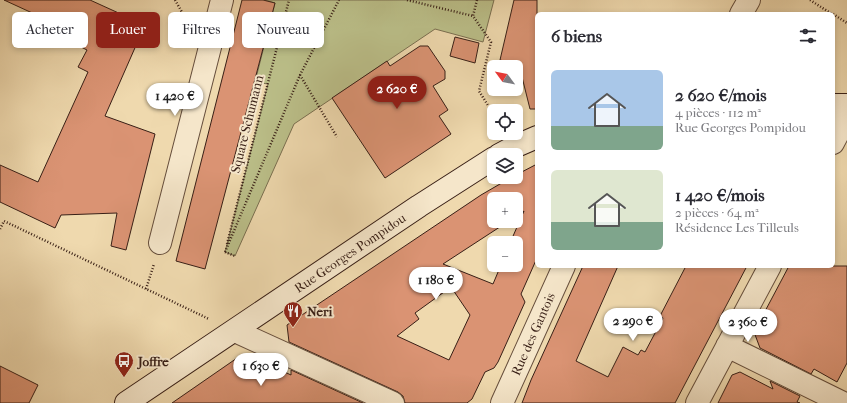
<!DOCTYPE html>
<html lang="fr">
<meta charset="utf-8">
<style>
:root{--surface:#fff;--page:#f7f7f7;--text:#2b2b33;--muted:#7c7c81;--accent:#8f2418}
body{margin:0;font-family:"IM FELL French Canon",serif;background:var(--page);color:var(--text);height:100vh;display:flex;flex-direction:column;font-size:15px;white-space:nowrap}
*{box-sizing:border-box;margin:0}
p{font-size:13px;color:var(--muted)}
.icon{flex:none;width:22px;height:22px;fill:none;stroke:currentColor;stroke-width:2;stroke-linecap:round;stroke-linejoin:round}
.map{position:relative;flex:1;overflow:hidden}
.details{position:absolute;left:535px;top:12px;width:300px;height:256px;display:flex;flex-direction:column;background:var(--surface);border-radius:6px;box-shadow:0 2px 6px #0003}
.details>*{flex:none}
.hud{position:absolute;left:12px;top:12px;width:380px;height:36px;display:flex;gap:8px}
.needle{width:26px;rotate:302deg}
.tools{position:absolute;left:487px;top:60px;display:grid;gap:8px}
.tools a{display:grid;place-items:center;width:36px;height:36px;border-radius:6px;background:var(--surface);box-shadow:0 2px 6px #0003;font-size:20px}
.price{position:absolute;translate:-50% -34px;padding:0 9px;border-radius:14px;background:#fff;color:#222;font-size:13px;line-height:26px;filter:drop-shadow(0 1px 2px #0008)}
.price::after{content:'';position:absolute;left:50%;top:24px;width:12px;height:9px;margin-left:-6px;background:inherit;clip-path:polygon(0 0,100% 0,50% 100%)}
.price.current{background:var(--accent);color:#fff}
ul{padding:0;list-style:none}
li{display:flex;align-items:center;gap:12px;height:100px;padding:0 16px}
li span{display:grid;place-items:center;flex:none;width:112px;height:80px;border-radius:6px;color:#555}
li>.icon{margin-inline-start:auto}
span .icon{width:48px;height:48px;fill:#fffc;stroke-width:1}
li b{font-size:17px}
h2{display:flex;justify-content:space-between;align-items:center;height:48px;padding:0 16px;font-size:17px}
.tag{padding:0 14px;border-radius:6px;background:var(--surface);box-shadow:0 2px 6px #0003;font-size:14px;line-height:36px}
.tag.current{background:var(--accent);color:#fff}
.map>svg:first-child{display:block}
.green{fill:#bbbf89;stroke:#7a6f50}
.building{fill:#da9373;stroke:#381f16;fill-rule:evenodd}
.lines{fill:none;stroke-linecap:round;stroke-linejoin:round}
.street-casing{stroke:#664e3c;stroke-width:24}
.secondary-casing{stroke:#381f16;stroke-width:24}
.path{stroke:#381f16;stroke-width:2.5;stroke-dasharray:1 2;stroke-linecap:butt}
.street{stroke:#f5e6ca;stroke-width:22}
.secondary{stroke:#f5e6ca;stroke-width:22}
.labels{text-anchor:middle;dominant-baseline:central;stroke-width:4;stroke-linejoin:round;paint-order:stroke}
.street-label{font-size:13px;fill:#381f16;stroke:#f5e6ca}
.poi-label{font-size:13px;font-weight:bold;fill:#381f16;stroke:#f5e6ca;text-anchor:start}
</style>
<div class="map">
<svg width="847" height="403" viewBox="0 0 847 403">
<rect width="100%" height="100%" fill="#efd9ae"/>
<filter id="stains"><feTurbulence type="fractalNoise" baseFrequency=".005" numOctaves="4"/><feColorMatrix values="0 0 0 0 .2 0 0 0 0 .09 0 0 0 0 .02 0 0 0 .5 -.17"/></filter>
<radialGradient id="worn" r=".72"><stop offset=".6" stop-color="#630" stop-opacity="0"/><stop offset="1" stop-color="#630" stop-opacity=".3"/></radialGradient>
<!-- green -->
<path class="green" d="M265,0H494L483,42L435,29L294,124L235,256L225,252L268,84L255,82L275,3Z"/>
<!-- building -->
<path class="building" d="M4,0H90L145,25L105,116L155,134L126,250L111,246L117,213L61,215L55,228L0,202V165L38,182L88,72L78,67L87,50L73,43L78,34Z
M242,0H263L275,3L205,269L176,261Z
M514,0H537V109H530L519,65L500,60Z
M455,37L479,43L475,63L450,56Z
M420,46H428L445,71V79L433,86L448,110L439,116L451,134L385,178L332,98L387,61L390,66Z
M537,164V258L521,294L525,302L498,362L494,368L485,372L472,399L467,403H405L403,396L398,392L289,342L287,325L481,195L512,177H516V175ZM494,199H516V217L524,211L510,243H516V265H501L493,284L443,264L509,221H494ZM451,287L470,315L449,360L397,336L419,319L415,313Z
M583,266H618L576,361L608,377L623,347L638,355L641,350L645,352L663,318L660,316L686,266H747L675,403H522L531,380Z
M789,266H847V363L837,382L814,369L811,374L760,348L754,332Z
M240,356H250L291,375V370L363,403H172Z
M0,366L38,385L29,403H0Z
M740,372L773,389L770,381L800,396L797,402L800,403H718L732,375Z"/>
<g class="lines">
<!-- street casing -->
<g class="street-casing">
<path id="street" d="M741,14L749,0
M833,143L847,116
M160,243L222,0
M235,331L393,403
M727,346L843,403
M502,403L564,266
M697,403L770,266"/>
</g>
<!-- secondary casing -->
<g class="secondary-casing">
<path id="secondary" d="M833,105H847
M499,155L514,147L537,137
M126,403L419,206L494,158"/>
</g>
<!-- path -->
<path class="path" d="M175,0L190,26
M407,0L473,16
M477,0L473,16L491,42L479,91L494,115
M810,0L832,14
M833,14L847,23
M300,75L337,137
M0,229L4,221L209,319
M227,244L289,0
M225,252L300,75L339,0
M225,252L235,256
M146,289L154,264"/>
<!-- street -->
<use href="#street" class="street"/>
<!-- secondary -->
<use href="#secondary" class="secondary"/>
</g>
<!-- icons -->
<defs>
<g id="restaurant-pin" transform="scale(1)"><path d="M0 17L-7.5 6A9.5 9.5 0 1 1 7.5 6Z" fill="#8f2418" stroke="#f5e6ca"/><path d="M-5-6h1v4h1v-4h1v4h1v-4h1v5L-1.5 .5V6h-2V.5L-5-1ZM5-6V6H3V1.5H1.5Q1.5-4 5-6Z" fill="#fff"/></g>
<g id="bus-pin" transform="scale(1)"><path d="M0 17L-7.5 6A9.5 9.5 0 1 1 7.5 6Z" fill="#8f2418" stroke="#f5e6ca"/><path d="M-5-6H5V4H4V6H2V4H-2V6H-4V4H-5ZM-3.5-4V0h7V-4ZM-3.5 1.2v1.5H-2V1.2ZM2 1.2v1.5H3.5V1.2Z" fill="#fff"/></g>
</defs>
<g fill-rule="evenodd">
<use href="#restaurant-pin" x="293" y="311"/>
<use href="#bus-pin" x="124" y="361"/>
</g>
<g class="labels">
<!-- street labels -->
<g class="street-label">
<text transform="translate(247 124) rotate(-76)">Square Schumann</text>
<text transform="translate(350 253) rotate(-34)">Rue Georges Pompidou</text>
<text transform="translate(533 334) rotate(-66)">Rue des Gantois</text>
</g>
<!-- poi labels -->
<g class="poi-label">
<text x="307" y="311">Neri</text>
<text x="138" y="361">Joffre</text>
</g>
</g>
<rect width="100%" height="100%" filter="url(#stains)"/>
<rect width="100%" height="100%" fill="url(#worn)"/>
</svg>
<div class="tools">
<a><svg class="needle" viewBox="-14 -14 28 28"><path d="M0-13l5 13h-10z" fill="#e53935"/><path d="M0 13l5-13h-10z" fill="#7c7c81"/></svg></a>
<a><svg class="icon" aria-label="locate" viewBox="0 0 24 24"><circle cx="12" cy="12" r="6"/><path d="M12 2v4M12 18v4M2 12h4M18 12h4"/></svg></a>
<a><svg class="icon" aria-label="layers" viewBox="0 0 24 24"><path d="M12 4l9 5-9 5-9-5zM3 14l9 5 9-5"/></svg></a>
<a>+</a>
<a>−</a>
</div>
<b class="price current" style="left:397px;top:110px">2 620 €</b>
<b class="price" style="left:175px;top:117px">1 420 €</b>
<b class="price" style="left:436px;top:301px">1 180 €</b>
<b class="price" style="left:633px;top:342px">2 290 €</b>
<b class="price" style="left:748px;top:343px">2 360 €</b>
<b class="price" style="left:261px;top:387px">1 630 €</b>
<div class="hud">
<a class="tag">Acheter</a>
<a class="tag current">Louer</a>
<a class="tag">Filtres</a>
<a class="tag">Nouveau</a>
</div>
<section class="details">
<h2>6 biens<svg class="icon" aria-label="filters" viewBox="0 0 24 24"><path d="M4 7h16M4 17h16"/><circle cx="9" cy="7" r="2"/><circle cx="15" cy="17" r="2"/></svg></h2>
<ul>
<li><span style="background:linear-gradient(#a9c7e8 70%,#7fa58c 0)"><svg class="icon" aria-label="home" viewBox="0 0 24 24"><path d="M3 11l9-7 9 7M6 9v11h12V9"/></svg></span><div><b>2 620 €/mois</b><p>4 pièces · 112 m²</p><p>Rue Georges Pompidou</p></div></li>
<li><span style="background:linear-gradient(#dfe7d0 65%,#7fa58c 0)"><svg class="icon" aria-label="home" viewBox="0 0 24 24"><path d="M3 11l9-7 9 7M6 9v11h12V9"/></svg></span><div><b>1 420 €/mois</b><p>2 pièces · 64 m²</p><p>Résidence Les Tilleuls</p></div></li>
</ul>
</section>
</div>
